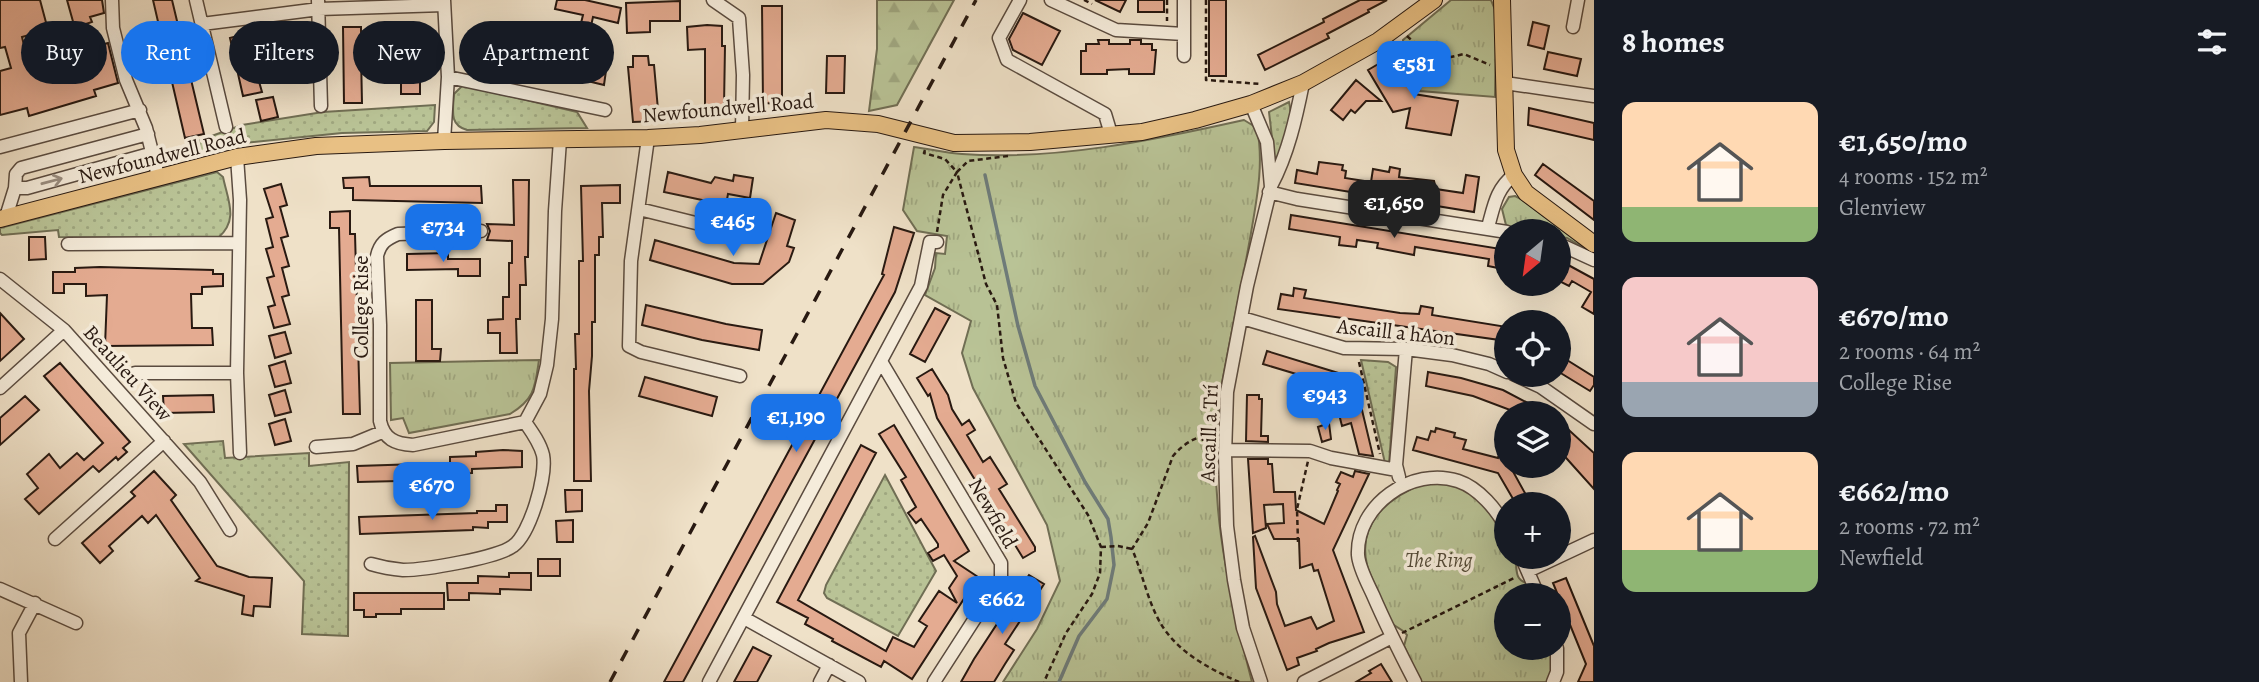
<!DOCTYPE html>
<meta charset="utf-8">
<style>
:root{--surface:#171b24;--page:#20242c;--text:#f1f3f6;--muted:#9ea1a6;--accent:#1a73e8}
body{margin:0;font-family:Alegreya,serif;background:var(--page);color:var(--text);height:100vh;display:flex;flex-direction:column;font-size:26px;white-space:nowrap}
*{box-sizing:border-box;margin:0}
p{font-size:23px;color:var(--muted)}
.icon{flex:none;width:38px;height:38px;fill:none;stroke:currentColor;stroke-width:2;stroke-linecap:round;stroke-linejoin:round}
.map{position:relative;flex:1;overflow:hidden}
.panel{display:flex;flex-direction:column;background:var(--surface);width:665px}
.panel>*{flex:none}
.hud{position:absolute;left:21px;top:21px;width:665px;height:63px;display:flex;gap:14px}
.needle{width:46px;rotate:209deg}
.tools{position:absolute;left:1494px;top:219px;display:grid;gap:14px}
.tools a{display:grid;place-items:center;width:77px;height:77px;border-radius:50%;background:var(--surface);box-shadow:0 7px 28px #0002;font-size:35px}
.price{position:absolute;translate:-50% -60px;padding:0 16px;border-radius:14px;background:var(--accent);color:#fff;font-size:23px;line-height:46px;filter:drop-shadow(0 2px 4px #0008)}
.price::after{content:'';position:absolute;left:50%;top:42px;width:21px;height:16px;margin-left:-10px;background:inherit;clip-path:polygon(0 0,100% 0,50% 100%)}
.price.active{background:#222;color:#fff}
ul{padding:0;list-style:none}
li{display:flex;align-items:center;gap:21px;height:175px;padding:0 28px}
li span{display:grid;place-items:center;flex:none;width:196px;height:140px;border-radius:14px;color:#555}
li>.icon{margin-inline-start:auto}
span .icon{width:84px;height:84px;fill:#fffc;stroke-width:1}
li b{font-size:30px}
h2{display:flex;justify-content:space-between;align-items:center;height:84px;padding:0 28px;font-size:30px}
.pill{padding:0 24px;border-radius:32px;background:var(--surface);box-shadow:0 7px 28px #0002;font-size:24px;line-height:63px}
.pill.active{background:var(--accent);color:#fff}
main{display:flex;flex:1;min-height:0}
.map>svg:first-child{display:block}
.grass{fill:url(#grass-dots);stroke:#706e54;stroke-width:2}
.forest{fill:url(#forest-firs);stroke:#706e54;stroke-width:2}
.park{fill:url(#park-tufts);stroke:#706e54;stroke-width:2}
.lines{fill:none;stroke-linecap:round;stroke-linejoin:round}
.stream{stroke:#6e7b79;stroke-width:3.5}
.building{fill:#e4ab91;stroke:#281911;stroke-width:2}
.minor-casing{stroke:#5a4b3f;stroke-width:15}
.major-casing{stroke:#281911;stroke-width:18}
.path{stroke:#281911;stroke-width:2.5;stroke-dasharray:5 3.5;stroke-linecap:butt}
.minor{stroke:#f5ecdb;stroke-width:12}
.major{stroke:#e8c084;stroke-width:16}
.rail{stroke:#281911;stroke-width:3.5;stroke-dasharray:12 12;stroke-linecap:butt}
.oneway{stroke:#998d80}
.labels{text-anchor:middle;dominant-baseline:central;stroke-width:7;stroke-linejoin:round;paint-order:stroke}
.street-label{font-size:21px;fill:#281911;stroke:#f5ecdb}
.park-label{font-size:21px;font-style:italic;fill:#544c39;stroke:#f5ecdb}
</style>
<main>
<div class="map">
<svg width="1594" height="682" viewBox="0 0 1594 682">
<defs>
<pattern id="grass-dots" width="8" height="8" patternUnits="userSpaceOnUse" patternTransform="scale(1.75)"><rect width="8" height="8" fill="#b9c396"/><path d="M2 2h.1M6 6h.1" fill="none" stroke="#9fa780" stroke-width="1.8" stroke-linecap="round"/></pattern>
<pattern id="forest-firs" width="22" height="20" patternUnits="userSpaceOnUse" patternTransform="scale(1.75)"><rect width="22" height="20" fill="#b9c396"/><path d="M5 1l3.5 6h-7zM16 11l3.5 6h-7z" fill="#9fa780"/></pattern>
<pattern id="park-tufts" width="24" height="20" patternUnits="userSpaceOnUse" patternTransform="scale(1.75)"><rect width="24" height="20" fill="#b9c396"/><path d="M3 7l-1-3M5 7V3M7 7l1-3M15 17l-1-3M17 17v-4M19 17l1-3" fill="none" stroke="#9fa780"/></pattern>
</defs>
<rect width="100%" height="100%" fill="#efe1c8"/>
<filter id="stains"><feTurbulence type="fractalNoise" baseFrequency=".00286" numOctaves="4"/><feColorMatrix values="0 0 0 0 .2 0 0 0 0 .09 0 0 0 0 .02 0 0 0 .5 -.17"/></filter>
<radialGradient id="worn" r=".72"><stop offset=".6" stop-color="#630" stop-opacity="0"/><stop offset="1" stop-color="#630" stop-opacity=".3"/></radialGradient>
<!-- grass -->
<path class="grass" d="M463,85L577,112L587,128L467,130C449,125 453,111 454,94Z
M1289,102C1295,123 1280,154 1273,175V146L1269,112Z
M435,105L434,122L427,131L342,133L244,143L181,158L167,152L242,125L323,112Z
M217,172L223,177C228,201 239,220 218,238L59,237L58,230L2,235L0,233V228Z
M1361,360L1388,362L1396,367L1389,464L1385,463Z
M223,441L225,458L309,453V466L349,462L348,636L302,634L304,581L184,444Z
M885,475L936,571L898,636L827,598L824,593L826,585Z"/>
<!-- forest -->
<path class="forest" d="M877,0H954L897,105L869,111L877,49Z"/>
<!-- park -->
<path class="park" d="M1451,0H1491L1496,12L1495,97L1420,91L1422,77L1403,48V40Z
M1244,120L1257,128C1264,163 1257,198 1251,233C1242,285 1230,337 1221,389C1205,488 1227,586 1252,682H1003L1037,629L1060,581L1047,525L973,388L962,353L971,321L925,295L935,268L936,253L945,254L947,236L917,231L903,210L914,147C930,149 946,153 962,154C1054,161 1154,140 1244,120Z
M1515,196L1521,199L1594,254L1567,238L1559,237V231C1542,231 1521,234 1506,225L1502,209L1509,197Z
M539,360C535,387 535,399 510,414L409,433L403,418L391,420L390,363Z
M1425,483C1433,484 1444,483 1453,485C1482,494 1507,526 1507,556L1514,557C1519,566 1512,579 1527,583L1532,595H1507V648H1552L1554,663L1547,682H1421L1404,646L1407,635C1403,629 1399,629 1394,625C1387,619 1381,600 1377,590C1374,582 1369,573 1367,565C1357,522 1389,497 1425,483Z"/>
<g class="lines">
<!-- stream -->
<path class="stream" d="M985,175L1018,326L1035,386L1085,482L1108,519L1111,537L1114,565L1107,599L1079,636L1059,682"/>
</g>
<!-- building -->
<path class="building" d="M0,0H40L48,30L22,37L27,58L79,43L67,0H102L104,13L90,17L92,22L86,24L93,47L108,43L118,83L94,90L96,96L29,116L27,108L0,115V71L11,68L5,47L0,48Z
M153,0H172L204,134L185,138Z
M557,0H585L621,8L618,23L593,17L591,26L581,23L583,15L555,9Z
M1095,0H1126L1120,12Z
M1138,0H1164V12H1138Z
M1209,0H1226V76H1209Z
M1360,0H1387L1368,10L1369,12L1327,34L1329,38L1265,70L1258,55L1324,22L1323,19Z
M680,1V21H650V32L627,33L626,3Z
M762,6H782V104L763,103Z
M1023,13L1060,31L1042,65L1013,50L1009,39Z
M1533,22L1549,26L1544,49L1528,45Z
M707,25L722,26V46H725L724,106L705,107V49L688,50L687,27Z
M343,27H361V33L368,39V55H361L362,103H344Z
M420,27V94H401V28Z
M295,31L297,49L288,50L293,75L283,77L282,72L258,78L262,92L243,96L230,38L249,33L256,64L279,59L276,34Z
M471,34L594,62L598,39L610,42L604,85L467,52Z
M1098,40H1109V44H1130V40H1141V44H1152V50H1156L1154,74H1129V69L1107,70V74H1081V51H1086V44H1099Z
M1548,52L1581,59L1577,76L1544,69Z
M633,56H648L649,65H654L659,121L633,122L628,67H633Z
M827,56H845L844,93H826Z
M1392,56L1414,94L1458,101L1451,135L1406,128L1410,108L1393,112L1368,70Z
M1356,80L1381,101H1366L1355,113L1351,110L1343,120L1331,110Z
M273,97L278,117L261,121L256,100Z
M1529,108L1594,123V140L1528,125Z
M1319,162L1343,165L1342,170L1346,171L1345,178L1371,182L1373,169L1389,172L1390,167L1400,169L1399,177L1434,181L1436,189L1463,193L1466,175L1479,177L1474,212L1295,183L1297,170L1317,174Z
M1543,164L1594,201V220L1535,175Z
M668,172L711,183L715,177L733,181L734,175L753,178L750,198L728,194L726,205L664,192Z
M369,177L370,186H481L482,203L353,200V188H344L343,178Z
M513,180H529L528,257H525L526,285H520V319H516L517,353H500V333H488V320L503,319V297H509V263H512V241L487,240L490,231L487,224L514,225Z
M281,184L287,205L280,207L288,236L281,238L289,266L282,268L289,295L282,297L290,324L274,328L268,307L275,305L267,278L274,276L266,249L273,247L266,219L273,217L264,189Z
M620,185V203H602L603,237H599V255H595V322H592V356L589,391L591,481H574V369H576L575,334H579V261H583L581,186Z
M350,211V234H355L360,414H343L339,228H330V212Z
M776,213L795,220L787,246L794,248L789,262L763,284H732L650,260L655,240L734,263L759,264Z
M1291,215L1507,250V262L1499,260L1498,268L1488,266L1489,259L1415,247L1414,255L1377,248L1378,243L1357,240L1356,247L1339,245L1340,237L1289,229Z
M894,227L914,233L895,292L683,682H664L884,275L882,274Z
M29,237H45L46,259L29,260Z
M448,253V259H480V276H458V269L407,270V254Z
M1559,260L1594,279V314L1582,307L1591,292L1572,281L1569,286L1559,281Z
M100,267L213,270V274H223V286L202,287V294H191L192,328H212L213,345L105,346L107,295L86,296V284H64V293H53V272H75V268Z
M1294,288L1306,290L1304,298L1400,313L1419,314L1421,306L1433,308L1432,315L1507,327V341L1278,309L1281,294L1293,296Z
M416,300H432V349H441L440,361H416Z
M646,305L726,324L762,330L759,350L702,340L642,325Z
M935,308L950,316L925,362L910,354Z
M0,313L24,339L0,361Z
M285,332L291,353L275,358L269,336Z
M1267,351L1348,376L1344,387L1356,385L1373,456L1359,454L1351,423L1342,426L1339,414L1348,411L1343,388L1263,364Z
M1559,355L1594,377V385L1590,391L1559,372Z
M285,361L291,383L275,387L269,366Z
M60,363L130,442L123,448L127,452L118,460L116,457L99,472L93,466L39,514L25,499L38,488L27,474L49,454L60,468L77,453L84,460L103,443L44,376Z
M932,369L948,395L952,409L962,425L969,420L975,430L967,435L983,462L990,457L1007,484L999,489L1035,547V551L1023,558L937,418L930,394L928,396L917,378Z
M1428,372L1461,378L1503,390L1547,413H1518L1473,396L1426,386Z
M645,377L717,397L712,416L639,396Z
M285,390L291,412L275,416L269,395Z
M213,395L214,412L164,413L163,396Z
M1247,395H1259V399H1262L1261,436H1268V442L1246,441Z
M25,396L39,410L0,445V418Z
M285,419L291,441L275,445L269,424Z
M1559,421L1594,453V489L1559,450Z
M1329,423L1331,439L1322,442L1318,427Z
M894,425L969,551L954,561L978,577L912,679L884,661L881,667L832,641L833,639L805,624L808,618L777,602L861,445L876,453L798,600L886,651L893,637L914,647L927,626L919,621L939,591L957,603L949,588L957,576L944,555L933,561L928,553L938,547V544L921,519L916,523L908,513L916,507L901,480L906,477L879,434Z
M1436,428L1455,433L1454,437L1466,440L1463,449L1498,458L1504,437H1507V466H1510L1531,504H1516L1498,473L1413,450L1417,437L1428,440L1431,431L1435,432Z
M503,450L522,451V467L472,469V473L442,474V480L358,482L357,466L450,463V457L476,456V452Z
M1248,459H1268V464H1272L1274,492H1295L1296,510L1324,524L1338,491L1337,490L1340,484L1336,482L1341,472L1353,477L1355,471L1369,474L1333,550L1364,632L1329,643L1316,649L1317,651L1297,658L1299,665L1287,670L1256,588L1253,537L1255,536L1276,592L1277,604L1285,626L1311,617L1317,629L1334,621L1318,570L1314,571L1312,564L1300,568L1299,539H1274L1267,524L1284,523L1283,504L1264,505L1266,528L1253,533Z
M154,471L176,495L171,500L217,566L249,577L272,578L270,607L254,606L253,616L242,614L244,596L196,581L200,578L156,515L148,523L142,516L109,546L113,551L100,563L82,543L135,496L131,492Z
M565,490H582V511L566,512Z
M496,505H507V522H488V528L473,527V530L360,534L359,517L477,513V511H496Z
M573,520V542H557L556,521Z
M538,559H560V576H538Z
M509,573H531V590L500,589V594L469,593V600H448L447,583H478V576L509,577Z
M1029,575L1044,584L1005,644L1014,650L1005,664L994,682H961L974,659Z
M1566,578L1594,646V682H1578L1586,664L1553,583Z
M354,593H444V609H401V614H376V617H364V610H354Z
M753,647L771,656L757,682H734Z
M1381,664L1392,682H1356L1371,673L1369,671Z"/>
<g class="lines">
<!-- minor casing -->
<g class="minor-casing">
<path id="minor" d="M112,0L113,28L126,80L146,128L158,176
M196,0L226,127
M318,0L321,106
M713,0L739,18L743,75L742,130
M1020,0L999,38L1007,60L1105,114L1111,134
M1051,0L1116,30L1184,34
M1184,0V56
M202,24L319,9L444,5
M1573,27L1578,0
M448,77L605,110
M1505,83L1594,96
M1251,104L1267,142L1271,187L1247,286L1227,392L1225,455L1227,526L1234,580L1243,628L1261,682
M648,138L631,261L629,346L641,352L740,376
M444,141L448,77L444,0
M0,147L140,110
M237,157L240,200L237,373L240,453
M1271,186C1288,154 1296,118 1303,83
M15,188L16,174L21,168L148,134
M1269,192L1297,199L1507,232
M639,209L740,234L747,218
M6,217L15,188H27L153,153
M1488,227C1494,206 1496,189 1514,175
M481,231L398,234C386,239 380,243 377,256L380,325V421C384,439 395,444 413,445L525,422
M68,244L238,243
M1559,244L1594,260
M0,279L64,330L200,482L230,530
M1242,318L1344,348L1406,349L1452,355L1489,364L1507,372
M882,363L1001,563V578L934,682
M135,373H237
M1513,374L1541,387L1594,424
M0,388L64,330
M525,422L540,394L547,365L552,319L555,211L560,140
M316,447L353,444L382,432
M1225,450L1310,451L1331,458L1397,470
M1399,477L1396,465L1406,349
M55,539L164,441
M1521,556L1538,595
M371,564C381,567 391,569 403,570C424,570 497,558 513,546C530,534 547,476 543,455C540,443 532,432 525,422
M1528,571L1594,540
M0,589L76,623
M744,618L859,682
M21,682L19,633L35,603
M709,682L921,286L930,242H937
M820,682L829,665
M1304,682L1392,637
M1415,682C1400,653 1386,625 1373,595C1368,584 1359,568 1358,555C1356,505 1412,466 1458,481C1479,488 1497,510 1507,529
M1553,682L1557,672V648"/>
</g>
<!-- major casing -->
<g class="major-casing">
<path id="major" d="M1502,0L1506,150L1514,175L1526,193L1594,244
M0,219L237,157L316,146L444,141L648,138L700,135L826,120L878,124L954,143L1030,142L1142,132L1195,120L1251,104L1303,83L1378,41L1434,0"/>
</g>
<!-- path -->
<path class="path" d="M1084,0L1092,4
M1167,0V21
M1206,0V80L1261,84
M1407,36L1430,57L1442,59L1464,54L1490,65
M925,150L924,153L945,159L957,172L943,195L937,232
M1008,156L968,161L957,172L986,284L997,305L1003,358L1016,403L1088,515L1101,547L1100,573L1092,594L1066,633L1044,682
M1359,362L1380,454
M1213,435C1196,436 1184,443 1173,456L1148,523L1132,549C1144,576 1149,611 1168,634C1185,656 1214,671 1239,682
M1298,542L1297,509L1308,461
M1101,547L1118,546L1132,549
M1402,633L1516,577"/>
<!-- minor -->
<use href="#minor" class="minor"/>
<!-- major -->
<use href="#major" class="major"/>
<!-- rail -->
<path class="rail" d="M610,682L976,0"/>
</g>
<!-- one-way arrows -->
<defs><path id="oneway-shaft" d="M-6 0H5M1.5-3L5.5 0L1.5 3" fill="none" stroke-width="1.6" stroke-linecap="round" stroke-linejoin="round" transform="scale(1.75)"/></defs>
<use class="oneway" href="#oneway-shaft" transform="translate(52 181) rotate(-15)"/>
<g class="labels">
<!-- street labels -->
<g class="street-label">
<text transform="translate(728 108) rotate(-5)">Newfoundwell Road</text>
<text transform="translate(162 156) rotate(-14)">Newfoundwell Road</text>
<text transform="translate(361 307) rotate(-90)">College Rise</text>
<text transform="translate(1396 332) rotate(6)">Ascaill a hAon</text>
<text transform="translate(128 373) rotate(48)">Beaulieu View</text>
<text transform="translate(1209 433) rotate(-88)">Ascaill a Trí</text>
<text transform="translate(993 513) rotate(60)">Newfield</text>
</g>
<!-- park labels -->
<g class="park-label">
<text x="1439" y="560">The Ring</text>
</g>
</g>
<rect width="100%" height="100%" filter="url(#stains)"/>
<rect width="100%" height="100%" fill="url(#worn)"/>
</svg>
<div class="tools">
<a><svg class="needle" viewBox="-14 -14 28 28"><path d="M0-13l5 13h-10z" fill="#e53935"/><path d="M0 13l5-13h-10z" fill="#9ea1a6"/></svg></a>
<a><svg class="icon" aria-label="locate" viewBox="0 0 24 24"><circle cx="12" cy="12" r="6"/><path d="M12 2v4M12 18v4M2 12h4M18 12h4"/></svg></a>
<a><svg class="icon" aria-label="layers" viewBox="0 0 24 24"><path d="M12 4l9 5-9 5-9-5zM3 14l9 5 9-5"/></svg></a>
<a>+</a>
<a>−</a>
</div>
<b class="price" style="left:1414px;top:101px">€581</b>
<b class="price active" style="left:1394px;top:240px">€1,650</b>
<b class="price" style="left:733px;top:258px">€465</b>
<b class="price" style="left:443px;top:264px">€734</b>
<b class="price" style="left:1325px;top:432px">€943</b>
<b class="price" style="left:796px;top:454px">€1,190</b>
<b class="price" style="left:432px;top:522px">€670</b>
<b class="price" style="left:1002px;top:636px">€662</b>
<div class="hud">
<a class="pill">Buy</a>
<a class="pill active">Rent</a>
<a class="pill">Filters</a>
<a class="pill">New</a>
<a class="pill">Apartment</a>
</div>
</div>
<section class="panel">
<h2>8 homes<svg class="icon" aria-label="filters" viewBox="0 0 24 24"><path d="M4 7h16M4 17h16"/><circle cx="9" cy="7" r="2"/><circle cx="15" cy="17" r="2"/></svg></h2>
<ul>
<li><span style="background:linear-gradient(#ffd9b3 75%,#8fb573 0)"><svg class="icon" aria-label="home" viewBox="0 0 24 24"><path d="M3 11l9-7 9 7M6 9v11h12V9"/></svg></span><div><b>€1,650/mo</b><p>4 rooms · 152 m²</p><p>Glenview</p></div></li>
<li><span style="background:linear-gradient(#f6c9c9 75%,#9aa5b1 0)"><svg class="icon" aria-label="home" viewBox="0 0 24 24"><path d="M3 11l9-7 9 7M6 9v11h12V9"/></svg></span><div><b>€670/mo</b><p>2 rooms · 64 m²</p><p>College Rise</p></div></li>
<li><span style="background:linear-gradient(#ffd9b3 70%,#8fb573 0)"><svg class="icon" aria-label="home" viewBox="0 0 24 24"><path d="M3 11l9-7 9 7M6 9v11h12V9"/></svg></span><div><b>€662/mo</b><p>2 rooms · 72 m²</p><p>Newfield</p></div></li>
</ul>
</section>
</main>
